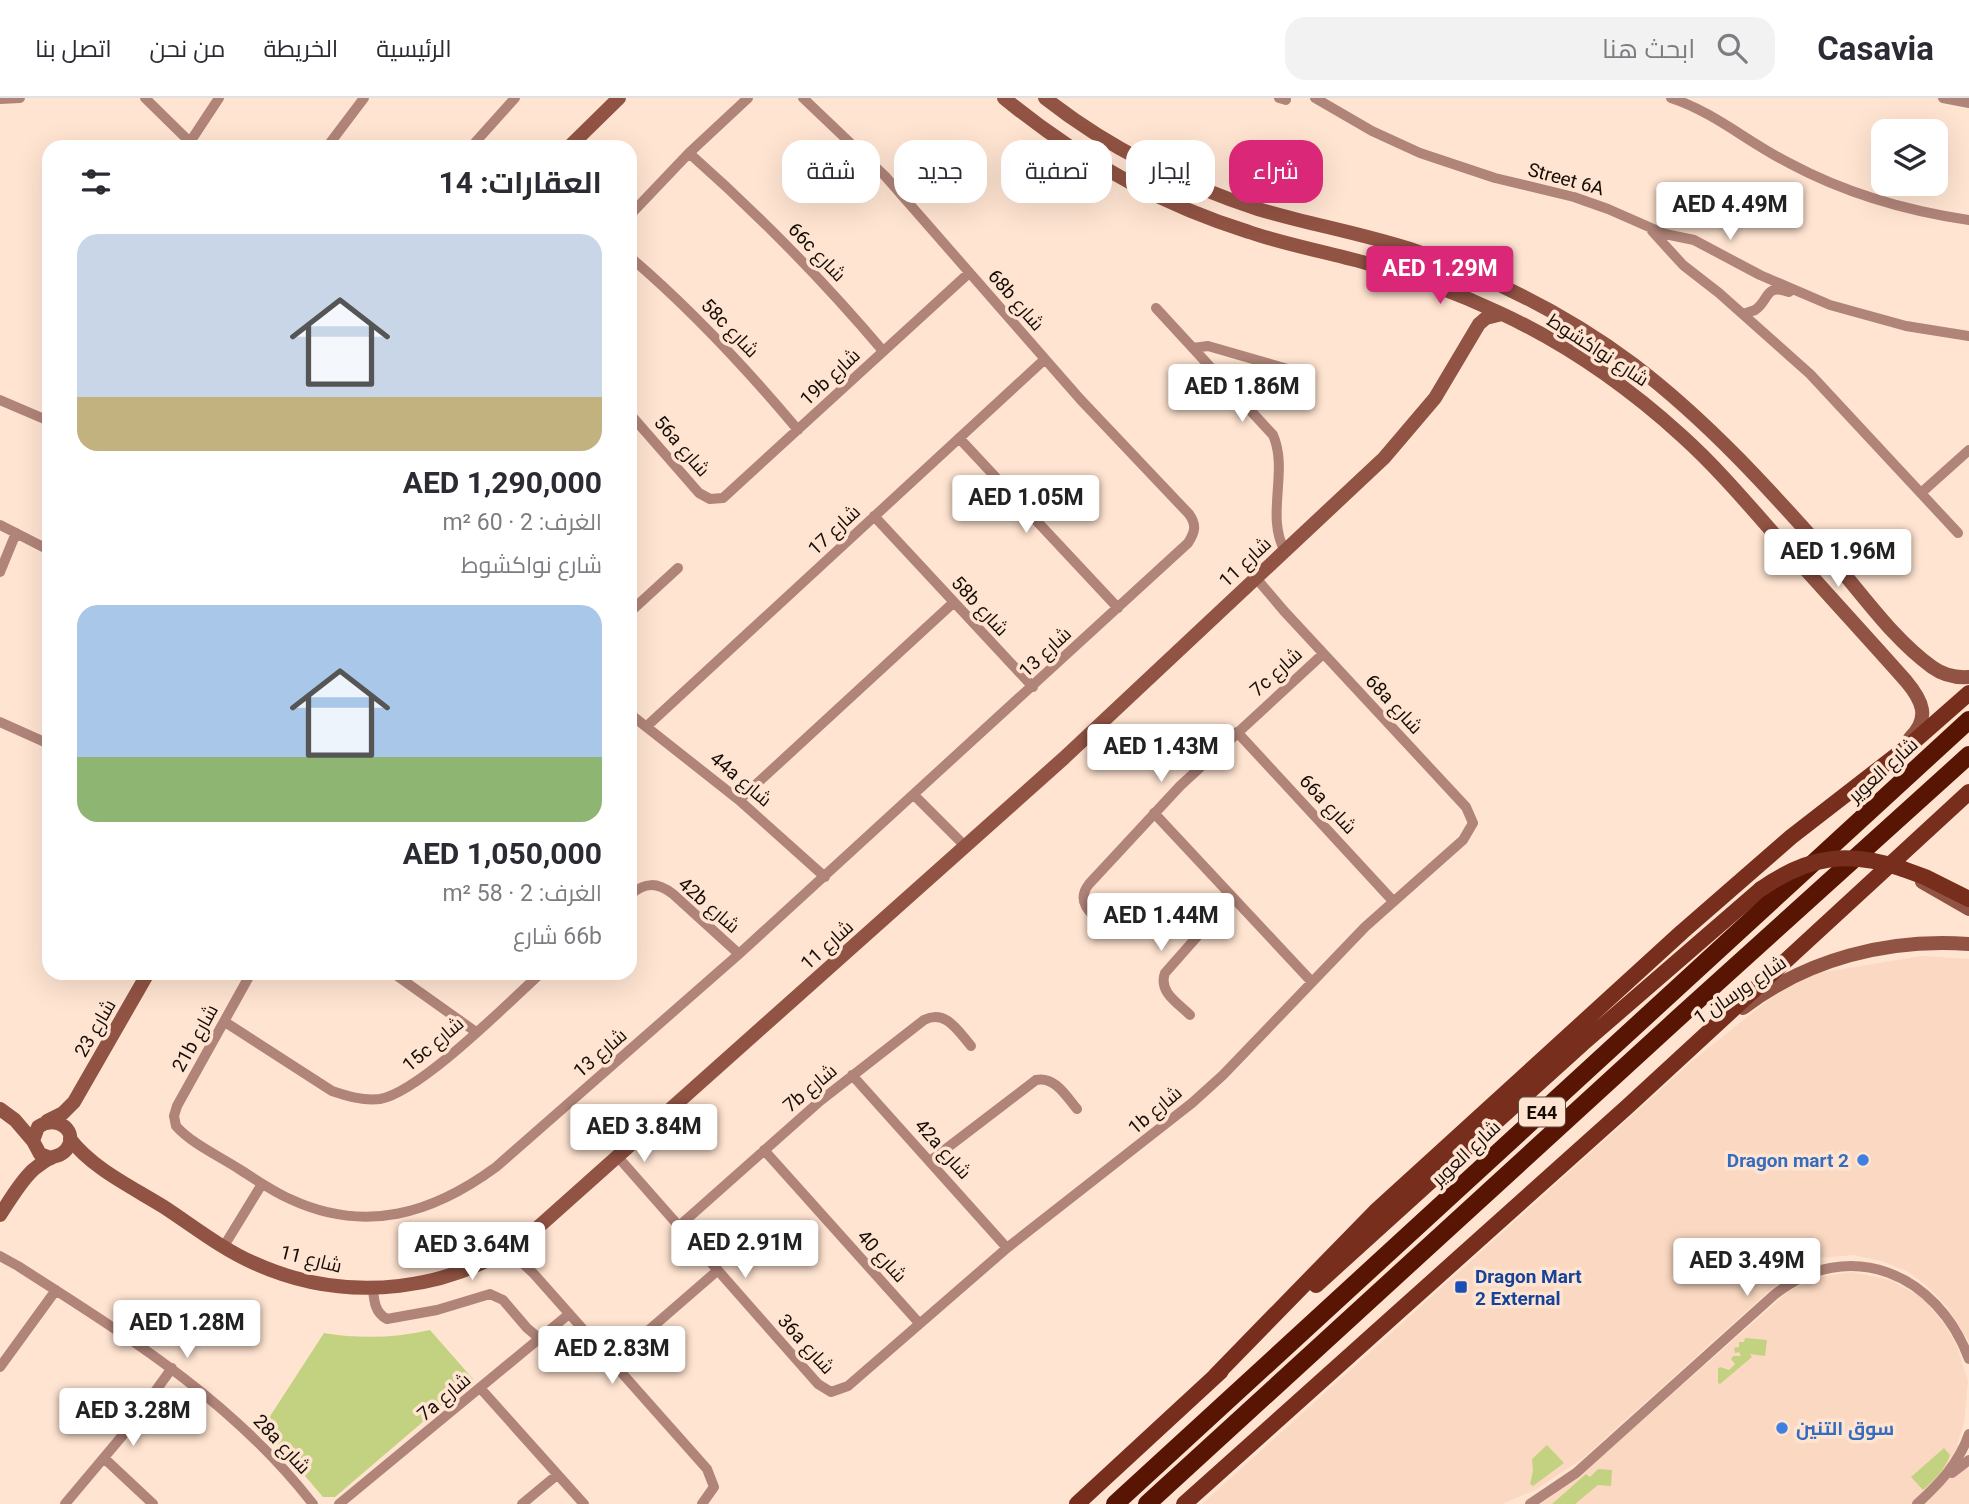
<!DOCTYPE html>
<html lang="ar">
<meta charset="utf-8">
<style>
:root{--surface:#fff;--page:#f2f2f3;--text:#2b2b33;--muted:#7c7c81;--line:#e1e1e2;--accent:#db2777}
body{margin:0;font-family:Roboto,Cairo,sans-serif;background:var(--page);color:var(--text);direction:rtl;height:100vh;display:flex;flex-direction:column;font-size:26px;white-space:nowrap}
*{box-sizing:border-box;margin:0}
p{font-size:23px;color:var(--muted)}
.icon{flex:none;width:38px;height:38px;fill:none;stroke:currentColor;stroke-width:2;stroke-linecap:round;stroke-linejoin:round}
.map{position:relative;flex:1;overflow:hidden;direction:ltr}
.side{position:absolute;left:42px;top:42px;width:595px;height:840px;display:flex;flex-direction:column;background:var(--surface);border-radius:21px;box-shadow:0 7px 28px #0002;direction:rtl}
.side>*{flex:none}
.top-card{position:absolute;left:658px;top:42px;width:665px;height:63px;direction:rtl;display:flex;gap:14px}
.fabs{position:absolute;left:1871px;top:21px;display:grid;gap:14px}
.fabs a{display:grid;place-items:center;width:77px;height:77px;border-radius:14px;background:var(--surface);box-shadow:0 7px 28px #0002;font-size:35px}
.price{position:absolute;translate:-50% -60px;padding:0 16px;border-radius:7px;background:#fff;color:#222;font-size:23px;line-height:46px;filter:drop-shadow(0 2px 4px #0008)}
.price::after{content:'';position:absolute;left:50%;top:42px;width:21px;height:16px;margin-left:-10px;background:inherit;clip-path:polygon(0 0,100% 0,50% 100%)}
.price.active{background:var(--accent);color:#fff}
ul{padding:0;list-style:none}
li{display:grid;align-content:center;gap:14px;height:371px;padding:0 35px}
li span{display:grid;place-items:center;height:217px;border-radius:21px;color:#555}
li>.icon{margin-inline-start:auto}
span .icon{width:126px;height:126px;fill:#fffc;stroke-width:1}
li b{font-size:30px}
h2{display:flex;justify-content:space-between;align-items:center;height:84px;padding:0 35px;font-size:30px}
.chip{padding:0 24px;border-radius:21px;background:var(--surface);box-shadow:0 7px 28px #0002;font-size:24px;line-height:63px}
.chip.active{background:var(--accent);color:#fff}
header{display:flex;align-items:center;gap:42px;box-sizing:border-box;height:98px;padding:0 35px;background:var(--surface);border-bottom:2px solid var(--line)}
header strong{font-size:33px}
nav{display:flex;gap:38px;margin-inline-start:auto;font-size:24px}
.search{width:490px;height:63px;background:var(--page);display:flex;align-items:center;gap:18px;box-sizing:border-box;padding:0 24px;border-radius:21px;color:var(--muted);font-size:26px}
.map>svg:first-child{display:block}
.built{fill:#fad8c1}
.green{fill:#c3d280}
.lines{fill:none;stroke-linecap:round;stroke-linejoin:round}
.street{stroke:#b08479;stroke-width:10}
.secondary{stroke:#915343;stroke-width:14}
.primary{stroke:#782e1c;stroke-width:16}
.highway{stroke:#591504;stroke-width:18}
.primary-bridge{stroke:#782e1c;stroke-width:16}
.shop-dot{fill:#3f7fe0;stroke:#ffe4d1;stroke-width:2.5}
.transit-dot{fill:#1a4fb4;stroke:#ffe4d1;stroke-width:2.5}
.labels{text-anchor:middle;dominant-baseline:central;stroke-width:7;stroke-linejoin:round;paint-order:stroke}
.shield{fill:#ffe4d1;stroke:#5c4e44;stroke-width:2}
.shield-label{font-size:18px;font-weight:bold;fill:#160d07}
.street-label{font-size:19px;fill:#160d07;stroke:#ffe4d1}
.shop-label{font-size:19px;font-weight:bold;fill:#366cbe;stroke:#ffe4d1;text-anchor:end}
.transit-label{font-size:19px;font-weight:bold;fill:#164399;stroke:#ffe4d1;text-anchor:start}
</style>
<header>
<strong>Casavia</strong>
<div class="search"><svg class="icon" aria-label="search" viewBox="0 0 24 24"><circle cx="10" cy="10" r="6"/><path d="M15 15l6 6"/></svg>ابحث هنا</div>
<nav><a>الرئيسية</a><a>الخريطة</a><a>من نحن</a><a>اتصل بنا</a></nav>
</header>
<div class="map">
<svg width="1969" height="1406" viewBox="0 0 1969 1406">
<rect width="100%" height="100%" fill="#ffe4d1"/>
<!-- built -->
<path class="built" d="M1922,858L1969,861V1244L1947,1209L1928,1189L1907,1173L1881,1163L1854,1157L1815,1160L1790,1174L1582,1361L1535,1392L1502,1406H1202L1690,965L1777,895L1818,875Z
M1852,1174L1890,1182L1921,1199L1943,1224L1957,1248L1968,1283L1964,1325L1957,1347L1962,1349L1958,1359L1969,1372V1406H1540L1575,1382L1789,1193L1819,1179Z"/>
<!-- green -->
<path class="green" d="M430,1232L473,1281L335,1399H323L263,1329L324,1235C360,1241 394,1240 430,1232Z
M1745,1240L1767,1242L1765,1258L1750,1256L1752,1259L1720,1286L1718,1285V1271L1720,1269L1729,1272L1735,1266L1731,1261L1733,1258H1741L1739,1254L1735,1255L1734,1250L1739,1249V1244H1744Z
M1547,1347L1564,1365L1533,1388L1530,1386L1533,1373L1532,1361Z
M1944,1350L1950,1357C1945,1372 1934,1382 1923,1392L1911,1379Z
M1598,1371L1612,1372L1611,1388L1598,1387L1575,1406H1552L1586,1376L1590,1379Z"/>
<g class="lines">
<!-- street -->
<path class="street" d="M145,0L195,49
M1279,0L1286,2
M1315,0L1372,33L1420,55L1495,80L1574,99L1608,111L1665,136L1694,142L1760,177L1830,207L1906,228L1969,238
M1671,0C1714,14 1749,45 1789,65C1845,95 1907,113 1969,122
M1943,0L1969,5
M0,1L20,0
M190,44L219,0
M327,49L364,0
M471,49L515,0
M689,55C759,117 823,182 883,253
M630,117L689,55L748,0
M1652,133L1683,167L1719,195L1810,276L1958,435
M630,159C692,212 746,270 798,332
M1156,210L1273,337C1289,373 1265,418 1285,453
M1743,216C1745,215 1753,213 1755,212C1770,202 1764,185 1789,194
M1193,250L1208,248L1298,274
M0,302L49,323
M630,316L699,395L710,401L723,400L969,175
M959,340L1118,510
M1921,395L1969,352
M874,418L1033,589
M0,427L49,452
M0,474L16,435
M630,514L678,470
M630,616L739,702L825,779
M0,624L49,646
M647,628L1045,261
M1237,634L1393,803
M914,697L966,749
M739,702L953,505
M1154,715L1311,883
M630,797C645,784 657,784 673,796L739,856
M1110,833C1096,820 1073,806 1089,786L1180,688L1323,556
M251,875L177,1008L174,1018L176,1028C192,1046 219,1058 239,1071C255,1081 272,1093 290,1101C365,1136 432,1116 496,1069L739,856L1188,445C1195,434 1197,427 1189,416L1080,301L885,78L803,0
M393,875L476,934
M1190,917C1178,905 1158,894 1165,875L1232,799
M225,924L332,993C347,998 363,1003 380,1001C420,994 508,905 541,875
M852,977L1007,1150
M764,1052L919,1225
M618,1059L818,1286L831,1294L848,1288L1007,1150L1192,1005L1223,977L1365,829L1463,742L1473,725L1466,709L1284,513L1256,480
M930,1063L1036,982C1055,978 1066,998 1077,1011
M678,1129L820,1003L924,922C946,911 958,933 971,948
M224,1148L262,1086
M508,1151L534,1176L707,1371L714,1389L702,1406
M0,1158L18,1168C127,1238 232,1302 313,1406
M373,1191C374,1203 375,1215 387,1221L437,1212L490,1196L503,1202L527,1230L540,1241
M612,1264L717,1173
M0,1269L56,1192
M481,1291L584,1406
M105,1361L153,1406
M1952,1375L1969,1362
M65,1406L128,1331L172,1270
M339,1406L569,1216
M522,1406L557,1377
M1530,1406L1576,1375L1774,1197C1849,1137 1938,1176 1969,1261
M1917,1406C1940,1385 1959,1365 1969,1336"/>
<!-- secondary -->
<path class="secondary" d="M1004,0C1077,60 1159,106 1249,134C1287,147 1327,154 1366,165C1412,178 1457,195 1500,215C1567,246 1628,289 1682,338C1722,374 1756,416 1791,455C1829,498 1868,540 1906,583C1922,602 1931,620 1910,640
M1045,0C1107,49 1183,87 1258,111C1308,126 1360,135 1410,151C1489,178 1566,216 1633,266C1708,323 1771,393 1833,463C1864,498 1893,541 1932,569C1943,577 1955,580 1969,579
M569,49L619,0
M1922,784L1969,811
M1743,910C1807,861 1888,840 1969,846
M0,1011L15,1022L33,1043
M47,1023L63,1015L74,1004L148,875
M70,1041C93,1071 132,1089 164,1109C193,1128 222,1151 254,1165C346,1207 456,1195 535,1132L1064,660L1384,360L1435,300L1479,226L1486,220L1502,216
M0,1117C10,1102 20,1084 33,1072C38,1068 45,1062 51,1060C57,1057 61,1058 66,1052C80,1034 57,1015 38,1029L33,1043L40,1056L51,1060"/>
<!-- primary -->
<path class="primary" d="M1903,771L1925,779L1969,801
M1316,1187L1582,946L1761,791
M1215,1278L1375,1114L1682,834L1791,739L1911,646L1969,595
M1077,1406L1221,1273
M1184,1406L1627,1009L1969,694"/>
<!-- highway -->
<path class="highway" d="M1115,1406L1969,622
M1147,1406L1677,921L1969,657"/>
<!-- primary-bridge -->
<path class="primary-bridge" d="M1761,791C1808,758 1848,752 1903,771"/>
</g>
<!-- markers -->
<g class="shop-dot">
<circle cx="1863" cy="1062" r="7"/>
<circle cx="1782" cy="1330" r="7"/>
</g>
<rect class="transit-dot" x="1454" y="1182" width="14" height="14" rx="3.5"/>
<g class="labels">
<!-- shield labels -->
<rect class="shield" x="1519" y="999.5" width="46" height="29" rx="5"/>
<g class="shield-label">
<text x="1542" y="1014">E44</text>
</g>
<!-- street labels -->
<g class="street-label">
<text transform="translate(1566 81) rotate(15)">Street 6A</text>
<text transform="translate(817 154) rotate(46)">66c شارع</text>
<text transform="translate(1016 202) rotate(49)">68b شارع</text>
<text transform="translate(730 230) rotate(46)">58c شارع</text>
<text transform="translate(1598 252) rotate(33)">شارع نواكشوط</text>
<text transform="translate(830 279) rotate(-43)">19b شارع</text>
<text transform="translate(682 348) rotate(49)">56a شارع</text>
<text transform="translate(834 432) rotate(-43)">شارع 17</text>
<text transform="translate(1245 464) rotate(-43)">شارع 11</text>
<text transform="translate(980 508) rotate(47)">58b شارع</text>
<text transform="translate(1045 554) rotate(-43)">شارع 13</text>
<text transform="translate(1276 574) rotate(-42)">7c شارع</text>
<text transform="translate(1394 606) rotate(47)">68a شارع</text>
<text transform="translate(1883 672) rotate(-42)">شارع العوير</text>
<text transform="translate(741 681) rotate(40)">44a شارع</text>
<text transform="translate(1328 706) rotate(47)">66a شارع</text>
<text transform="translate(709 807) rotate(41)">42b شارع</text>
<text transform="translate(827 847) rotate(-42)">شارع 11</text>
<text transform="translate(1740 892) rotate(-34)">شارع ورسان 1</text>
<text transform="translate(95 930) rotate(-60)">شارع 23</text>
<text transform="translate(195 940) rotate(-61)">21b شارع</text>
<text transform="translate(433 946) rotate(-40)">15c شارع</text>
<text transform="translate(600 955) rotate(-41)">شارع 13</text>
<text transform="translate(810 990) rotate(-40)">7b شارع</text>
<text transform="translate(1155 1012) rotate(-40)">1b شارع</text>
<text transform="translate(943 1051) rotate(48)">42a شارع</text>
<text transform="translate(1466 1055) rotate(-43)">شارع العوير</text>
<text transform="translate(882 1158) rotate(48)">شارع 40</text>
<text transform="translate(311 1161) rotate(14)">شارع 11</text>
<text transform="translate(806 1246) rotate(48)">36a شارع</text>
<text transform="translate(444 1299) rotate(-40)">7a شارع</text>
<text transform="translate(282 1346) rotate(47)">28a شارع</text>
</g>
<!-- shop labels -->
<g class="shop-label">
<text x="1849" y="1062">Dragon mart 2</text>
<text x="1796" y="1330" text-anchor="start">سوق التنين</text>
</g>
<!-- transit labels -->
<g class="transit-label">
<text x="1475" y="1178">Dragon Mart<tspan x="1475" dy="22">2 External</tspan></text>
</g>
</g>
</svg>
<div class="fabs">
<a><svg class="icon" aria-label="layers" viewBox="0 0 24 24"><path d="M12 4l9 5-9 5-9-5zM3 14l9 5 9-5"/></svg></a>
</div>
<b class="price" style="left:1730px;top:144px">AED 4.49M</b>
<b class="price active" style="left:1440px;top:208px">AED 1.29M</b>
<b class="price" style="left:1242px;top:326px">AED 1.86M</b>
<b class="price" style="left:1026px;top:437px">AED 1.05M</b>
<b class="price" style="left:1838px;top:491px">AED 1.96M</b>
<b class="price" style="left:1161px;top:686px">AED 1.43M</b>
<b class="price" style="left:1161px;top:855px">AED 1.44M</b>
<b class="price" style="left:644px;top:1066px">AED 3.84M</b>
<b class="price" style="left:745px;top:1182px">AED 2.91M</b>
<b class="price" style="left:472px;top:1184px">AED 3.64M</b>
<b class="price" style="left:1747px;top:1200px">AED 3.49M</b>
<b class="price" style="left:187px;top:1262px">AED 1.28M</b>
<b class="price" style="left:612px;top:1288px">AED 2.83M</b>
<b class="price" style="left:133px;top:1350px">AED 3.28M</b>
<div class="top-card">
<a class="chip active">شراء</a>
<a class="chip">إيجار</a>
<a class="chip">تصفية</a>
<a class="chip">جديد</a>
<a class="chip">شقة</a>
</div>
<section class="side">
<h2>العقارات: 14<svg class="icon" aria-label="filters" viewBox="0 0 24 24"><path d="M4 7h16M4 17h16"/><circle cx="9" cy="7" r="2"/><circle cx="15" cy="17" r="2"/></svg></h2>
<ul>
<li><span style="background:linear-gradient(#c9d6e8 75%,#c2b280 0)"><svg class="icon" aria-label="home" viewBox="0 0 24 24"><path d="M3 11l9-7 9 7M6 9v11h12V9"/></svg></span><div><b>AED 1,290,000</b><p>الغرف: 2 · 60 m²</p><p>شارع نواكشوط</p></div></li>
<li><span style="background:linear-gradient(#a9c7e8 70%,#8fb573 0)"><svg class="icon" aria-label="home" viewBox="0 0 24 24"><path d="M3 11l9-7 9 7M6 9v11h12V9"/></svg></span><div><b>AED 1,050,000</b><p>الغرف: 2 · 58 m²</p><p>66b شارع</p></div></li>
</ul>
</section>
</div>
